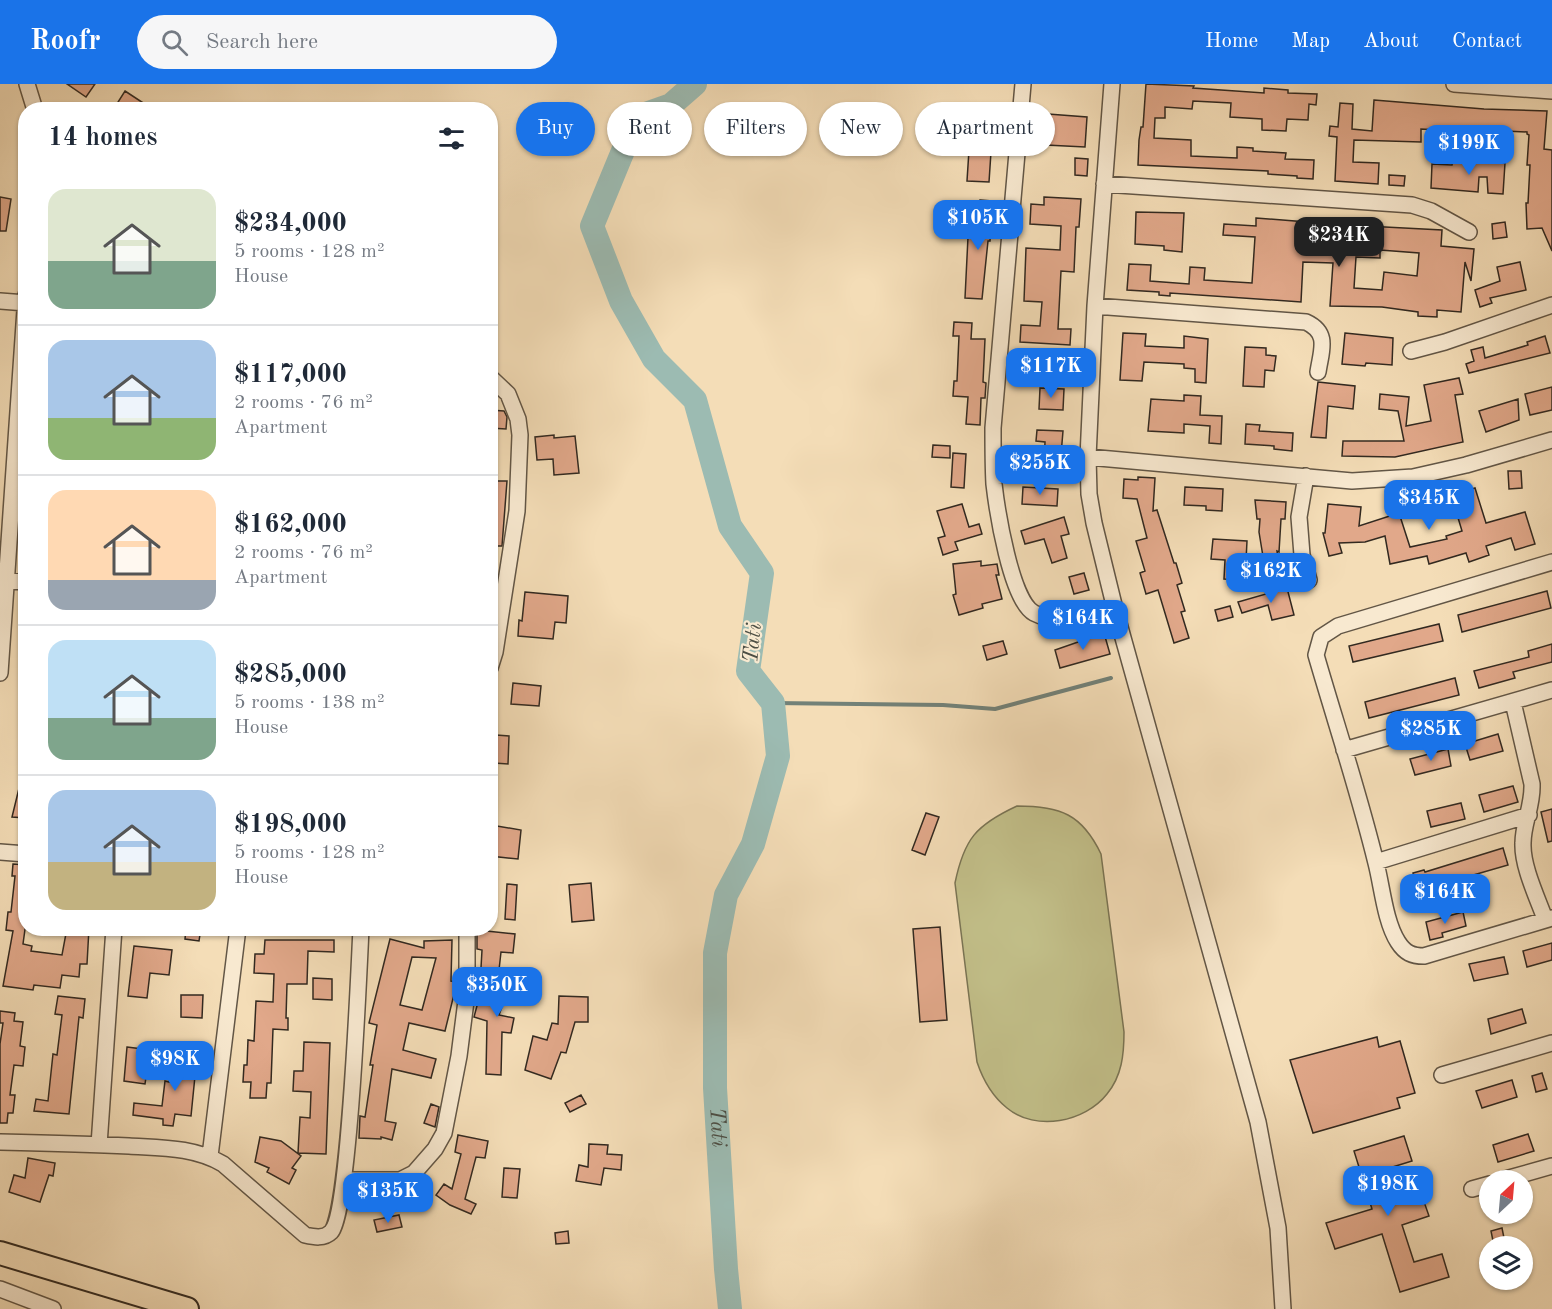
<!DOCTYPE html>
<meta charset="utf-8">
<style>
:root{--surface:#fff;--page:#f6f6f7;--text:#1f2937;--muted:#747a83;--line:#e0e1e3;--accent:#1a73e8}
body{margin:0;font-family:"Old Standard TT",serif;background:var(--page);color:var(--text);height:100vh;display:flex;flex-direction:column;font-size:22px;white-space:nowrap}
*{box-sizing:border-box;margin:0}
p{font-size:20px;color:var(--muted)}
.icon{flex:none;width:33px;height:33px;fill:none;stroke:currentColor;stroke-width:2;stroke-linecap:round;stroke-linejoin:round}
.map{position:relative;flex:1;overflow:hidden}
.drawer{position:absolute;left:18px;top:18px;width:480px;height:834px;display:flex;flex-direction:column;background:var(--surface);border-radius:24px;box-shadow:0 2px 4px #0004}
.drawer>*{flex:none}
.banner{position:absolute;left:516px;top:18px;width:570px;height:54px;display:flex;gap:12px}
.needle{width:39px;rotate:26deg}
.tools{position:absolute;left:1479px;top:1086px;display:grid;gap:12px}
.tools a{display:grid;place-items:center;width:54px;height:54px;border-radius:50%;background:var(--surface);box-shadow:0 2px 4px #0004;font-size:30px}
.price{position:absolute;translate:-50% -51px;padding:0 14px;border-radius:12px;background:var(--accent);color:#fff;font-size:20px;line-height:39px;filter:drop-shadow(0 2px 3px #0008)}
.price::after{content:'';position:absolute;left:50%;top:36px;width:18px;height:14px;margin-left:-9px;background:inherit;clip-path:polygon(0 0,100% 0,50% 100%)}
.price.current{background:#222;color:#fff}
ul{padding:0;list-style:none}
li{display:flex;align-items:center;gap:18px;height:150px;padding:0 30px}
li+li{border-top:2px solid var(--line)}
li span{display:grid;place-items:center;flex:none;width:168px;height:120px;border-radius:18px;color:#555}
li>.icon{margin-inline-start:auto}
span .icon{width:72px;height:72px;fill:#fffc;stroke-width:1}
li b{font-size:26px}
h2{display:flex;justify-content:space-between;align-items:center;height:72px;padding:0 30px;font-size:26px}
.pill{padding:0 21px;border-radius:27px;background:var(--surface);box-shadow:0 2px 4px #0004;font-size:21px;line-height:54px}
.pill.current{background:var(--accent);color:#fff}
header{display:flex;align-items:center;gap:36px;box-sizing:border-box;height:84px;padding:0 30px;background:var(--accent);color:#fff}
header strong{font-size:28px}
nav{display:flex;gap:33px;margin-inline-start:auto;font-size:21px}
.search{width:420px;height:54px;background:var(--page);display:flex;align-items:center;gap:15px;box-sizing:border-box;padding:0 21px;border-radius:33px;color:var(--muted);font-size:22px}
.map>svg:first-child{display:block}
.green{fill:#c2bf89;stroke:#7a7454;stroke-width:1.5}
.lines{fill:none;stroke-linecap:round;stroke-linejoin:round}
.stream{stroke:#728178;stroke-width:4}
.river{stroke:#9cbbb2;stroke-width:24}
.building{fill:#e1a88a;stroke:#322920;stroke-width:1.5;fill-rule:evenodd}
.minor-casing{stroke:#625646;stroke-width:18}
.primary-casing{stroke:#322920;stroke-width:26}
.minor{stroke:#f8e9d0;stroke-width:15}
.primary{stroke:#f4ddb7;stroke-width:22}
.labels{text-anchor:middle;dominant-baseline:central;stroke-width:4.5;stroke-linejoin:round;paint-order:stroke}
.water-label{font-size:22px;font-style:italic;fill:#4c4e44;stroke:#f8e9d0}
</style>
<header>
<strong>Roofr</strong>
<div class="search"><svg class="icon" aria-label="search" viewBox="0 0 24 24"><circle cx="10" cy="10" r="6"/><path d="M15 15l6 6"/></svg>Search here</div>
<nav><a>Home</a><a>Map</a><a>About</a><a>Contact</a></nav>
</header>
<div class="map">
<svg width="1552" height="1225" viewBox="0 0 1552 1225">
<rect width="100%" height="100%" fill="#f4ddb7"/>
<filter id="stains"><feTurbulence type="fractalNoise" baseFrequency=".00333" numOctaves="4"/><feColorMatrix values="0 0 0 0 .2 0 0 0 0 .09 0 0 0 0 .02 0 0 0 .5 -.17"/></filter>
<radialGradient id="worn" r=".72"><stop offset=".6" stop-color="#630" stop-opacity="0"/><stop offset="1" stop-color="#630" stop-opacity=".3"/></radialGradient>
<!-- green -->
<path class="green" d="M1017,722C1060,722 1082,730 1101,770L1124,948C1124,970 1122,992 1107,1010C1085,1038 1036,1048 1007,1024C992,1012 983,996 977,978L955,799C964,755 976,741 1017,722Z"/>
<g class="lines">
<!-- stream -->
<path class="stream" d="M773,619L943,621L995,625L1111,594"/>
<!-- river -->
<path class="river" id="s1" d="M695,0L671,21L637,33L592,142L621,217L654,275L695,316L730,442L762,489L748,587L773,619L778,672L753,760L726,811L715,869V1004L726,1185L730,1225"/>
</g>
<!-- building -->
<path class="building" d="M67,0H95L86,13Z
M1146,0L1194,2L1193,4L1264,9V4L1288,6V9L1317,10L1316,21L1309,20L1308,36L1287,35L1286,47L1262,46V35L1230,33L1231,19L1193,17L1192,25L1165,23V34H1155L1154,54L1191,56V72L1237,74V63L1253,64V67L1286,69L1285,75L1314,76L1313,95L1297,94V92L1268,90V87L1138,81L1139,56L1141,43H1143Z
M125,7L154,26H113Z
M1374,16L1484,25L1547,27L1544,65L1552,66V167L1542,144L1527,145L1526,119H1528L1530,81H1527L1529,51L1527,50V48L1482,46V56L1459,54V47L1421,45V58L1354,56L1353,78L1379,79L1378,100L1335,97L1337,53L1329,52L1330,42L1338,43L1340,19L1353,20L1352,45L1372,47Z
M978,30L997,32L996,47H999L997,68H991L989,98L967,97L969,66H965L966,45L977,46Z
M1048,30L1087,33L1085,63L1046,61Z
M1075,74L1088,75L1087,92L1075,91Z
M1453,75L1505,79L1503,110L1488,109L1487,93H1479L1478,108L1431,104L1432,80L1452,81Z
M1389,91L1405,92L1404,102L1389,101Z
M0,113L11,115L6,147H0Z
M1044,113L1081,115L1079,143H1076L1074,188L1061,187L1058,245H1071L1070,261L1020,258L1021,241L1040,242L1042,218L1024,217L1026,164L1060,166L1061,142L1030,140L1031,120L1044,121Z
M980,116L992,117L990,157H988L982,215L965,214L968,153H965L966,139L979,140Z
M1136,128L1184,129L1182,168L1164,166V162L1135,160Z
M1256,134L1307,138L1305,166L1326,167L1328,140L1442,146L1441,162L1474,165L1471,197L1465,178L1461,228L1437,226V233L1418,232V228L1382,223L1330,222L1333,179L1303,178L1301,218L1170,209V212L1159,211V208L1127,206L1129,180L1151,181L1150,197L1189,200L1190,183L1205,184L1204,196L1252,199L1255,153L1223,151L1224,140L1256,142ZM1380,166L1419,169L1417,192L1384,188L1382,206L1354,204L1356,173L1380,174Z
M1505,138L1507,153L1493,155L1492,140Z
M1520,178L1526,206L1490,214L1492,219L1480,223L1475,206L1500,197L1497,183Z
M954,238L972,239L971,255H985L983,298L986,299L985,314H981L980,341L966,340L968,313L953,312L954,297H957L959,252H953Z
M1123,249L1146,250L1145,262L1184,264V252L1208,255L1206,299L1195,298V285L1184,284V280L1144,278L1142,297L1120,296Z
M1345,249L1393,254L1392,281L1366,279L1365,282L1342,280Z
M1545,252L1550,269L1469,289L1466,280L1474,277L1471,266L1483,263L1485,274L1528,261L1527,258Z
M1245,263L1266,264V271L1276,272L1274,287L1265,286L1264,303L1243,302Z
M1459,294L1463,310L1455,311L1463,358L1395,373L1342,372L1343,357H1404L1398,327L1379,325L1380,310L1409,313L1406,342L1431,337L1424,301Z
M1318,298L1355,302L1353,325L1328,322L1326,354L1311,353Z
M1552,303V326L1530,331L1525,310Z
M1040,304L1064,305L1063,326L1039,325Z
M1184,311L1201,312L1200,331L1222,332L1221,360L1209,359L1210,342L1184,340V349L1148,347L1151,315L1184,317Z
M1518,315L1519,336L1486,348L1479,327Z
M490,326L504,327L507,333L506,345L490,344Z
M1246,340L1260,341L1259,347L1293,349L1292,367L1274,365V362L1245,360Z
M1037,346L1063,347L1060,383L1044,382L1045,358L1036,357Z
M554,351V354L575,352L579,389L554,391L553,375L537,376L535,353Z
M933,361L950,362V374L932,373Z
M953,369L966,370L964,404L951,403Z
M1508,387H1521L1522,404L1509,405Z
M1138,393L1155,394L1153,427L1157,426L1174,479H1176L1182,499L1177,501L1185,527L1181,528L1189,554L1174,559L1158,506L1146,510L1140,489L1145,487L1136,457L1147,454L1137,415L1123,414L1124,395L1138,396Z
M490,397H507L502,462H490Z
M1023,403L1058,405L1057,422L1022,420Z
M1185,403L1223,405L1222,427L1206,426V422L1184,421Z
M1475,404L1486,439L1525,428L1535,460L1515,466L1511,454L1486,462L1489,471L1469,478L1466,469L1429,480L1427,472L1390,480L1385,452L1365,458L1339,459L1342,469L1329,472L1323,449H1325L1328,420L1361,423L1359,442L1399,429L1410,463L1447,455L1446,452L1462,447L1456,427L1426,435L1422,418L1440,413L1441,415Z
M1255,416L1286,418L1285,435H1281L1279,468L1277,467L1281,498L1267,497L1259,448L1260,435H1257Z
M962,420L969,443L979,440L982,450L955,458L958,466L943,471L938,454L945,452L937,427Z
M1064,433L1069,450L1061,452L1067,474L1052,479L1044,455L1025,460L1021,447Z
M1213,455L1247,457L1245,496L1224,495L1225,476L1211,475Z
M981,477V482L997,480L999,491H996L1002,515L982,520L983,524L959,531L953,511L956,510L953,480Z
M1084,489L1089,506L1074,510L1069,493Z
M1287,504L1294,531L1272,536L1268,521L1242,529L1238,518Z
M1547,507L1551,524L1462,548L1458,531Z
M525,508L568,512L566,539L555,538L553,555L518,552L519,536L522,537Z
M1230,522L1233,533L1218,537L1215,526Z
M1439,540L1443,557L1353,578L1349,562Z
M1104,549L1110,570L1060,584L1055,566Z
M1003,557L1007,570L987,576L983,562Z
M1552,560V578L1513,588L1515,594L1479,604L1474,587L1529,573L1528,567Z
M1455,594L1459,611L1369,634L1365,618Z
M513,599L541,602L539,622L511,620Z
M1498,650L1503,667L1470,676L1465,660Z
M496,651L509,652L508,680L494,679Z
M1448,665L1451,682L1415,691L1410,675Z
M21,696H26V734L12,733Z
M1513,702L1518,718L1484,728L1479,711Z
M1461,719L1465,735L1431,743L1427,727Z
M1552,725V757L1548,758L1541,728Z
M926,729L939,733L925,771L912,766Z
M491,741L521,746L518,775L490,772Z
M1503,764L1508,781L1418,807L1413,789L1424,786L1425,788Z
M13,780L26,781V838L23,860L32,862L31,867L62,871L67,844H89L87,880H80L79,893L62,891L60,904L34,901L33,906L3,902L13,847L6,846L8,828H11L15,792H12Z
M591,799L594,836L572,838L569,801Z
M507,800L517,801L515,836L505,835Z
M1463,828L1466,842L1442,849L1443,853L1430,856L1426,838Z
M940,843L947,936L920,938L913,845Z
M186,844H201L199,857L185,855Z
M477,846L515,850L513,869L501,868L499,886L481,884L482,866L477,865Z
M390,855L424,864V857L452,856L451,897L457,898L445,947L409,939L403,966L436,975L431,994L392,985L385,1037L396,1039L392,1056L381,1053V1055L359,1054L360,1032L365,1033L373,981H370L377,941L369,939ZM412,873L436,874L422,926L400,921Z
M265,856H334V868L308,867L307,900H287L286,934H288V946L273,945L271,999H267L266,1014H250L251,998H243L244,981H247L248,956L254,957L256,917L273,918L274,890L254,889L255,870H264Z
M1552,859V876L1527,883L1523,867Z
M134,862L172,866L169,891L150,889L147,914L128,912Z
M1504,873L1508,890L1474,897L1469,880Z
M492,886L520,893L515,911L507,909L499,931L514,934L511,949L502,948L501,991L486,990L487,937L474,933L478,918L489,921Z
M313,894L332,895V916L313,915Z
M181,911H203L202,934L181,933Z
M58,912L85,915L83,934L79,933L69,1030L34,1027L36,1015L48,1017L53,970L57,971L62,931L55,930Z
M559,912L588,913V938H575L566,969L561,968L551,995L525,986L533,952L547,956L552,939L558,940Z
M1522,925L1526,939L1491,950L1488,935Z
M0,927L15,929L14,937L23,938L20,962L25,963L23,982L14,981L10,1011H15L13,1029H8L7,1039H0V960L3,939H0Z
M1377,953L1379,963L1400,957L1415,1009L1397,1014L1400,1024L1313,1049L1290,976Z
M304,958L330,959L326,1070L298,1069L300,1033L310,1034L311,1008L293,1007L294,987H303Z
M127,963L150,966L145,1000L124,997Z
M172,972L204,976L202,993L195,992L191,1032L175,1030L173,1042L163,1041V1035L133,1031L134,1019L162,1022L165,997L169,998Z
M1542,989L1547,1005L1536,1008L1532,992Z
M1512,996L1517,1013L1482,1024L1476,1007Z
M581,1011L586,1020L570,1028L565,1019Z
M431,1020L439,1023L435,1043L424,1039Z
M1528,1050L1534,1067L1498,1078L1493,1061Z
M458,1051L488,1057L485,1074L476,1073L465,1115L476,1120L471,1130L450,1121L436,1111L444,1100L452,1105L461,1070L455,1068Z
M1404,1052L1412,1077L1386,1085L1397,1120L1422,1112L1429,1132L1402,1141L1414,1178L1442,1170L1449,1193L1400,1208L1382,1150L1335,1165L1326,1139L1372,1125L1354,1067Z
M260,1053L281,1057L301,1072L292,1084L296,1086L289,1100L267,1088L269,1084L255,1078Z
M589,1060L608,1061L607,1070L622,1071L621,1086L604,1084L601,1101L576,1097L579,1081L588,1083Z
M28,1074L55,1079L53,1092L49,1091L40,1118L9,1108L14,1091L25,1094Z
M504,1084L520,1085L517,1114L502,1113Z
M399,1131L402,1143L377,1148L374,1136Z
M1502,1144L1504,1154L1493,1157L1491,1147Z
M568,1147L569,1159L556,1160L555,1149Z"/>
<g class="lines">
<!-- minor casing -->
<g class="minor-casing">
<path id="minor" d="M27,0L35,26
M1023,0L993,344C993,362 993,381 994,400C997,426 1011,517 1034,529C1059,542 1090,530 1115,525
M1112,0L1095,222L1088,373L1089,410L1094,439L1115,525L1258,1038L1278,1144L1283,1225
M1454,0L1552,7
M1104,100L1412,121L1431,127L1469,148
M0,217L26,219
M1095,222L1306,238C1330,249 1321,267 1318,288
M1411,267L1445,258L1552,221
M490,293L508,310L518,335L520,351L517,427L495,568L490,584
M1088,373L1352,397L1413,393L1466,381L1552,356
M1306,392L1299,433L1302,471L1309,496
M1552,478L1338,542L1321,553L1316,571C1336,640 1359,709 1376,779C1382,802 1385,838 1398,858C1405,869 1412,872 1424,872L1552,834
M0,496L26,498
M0,589L26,211
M1513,618L1532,700C1533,722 1523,739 1523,759C1522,782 1537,813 1545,835
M1344,666L1552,606
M0,768L26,770
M1376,778L1529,731
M1442,991L1552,959
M0,1058C43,1059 86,1060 129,1062C161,1064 194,1063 223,1080L305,1151C314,1153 324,1155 331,1148C349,1131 359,885 361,844
M99,1061L114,844
M210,1072L238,844
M344,1096H400L414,1089L435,1065L444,1049L459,972L467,909V844
M1502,1096L1552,1082
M1472,1105L1490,1100
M0,1205L53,1225"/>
</g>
<!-- primary casing -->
<g class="primary-casing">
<path id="primary" d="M0,1169L187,1225"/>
</g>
<!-- minor -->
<use href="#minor" class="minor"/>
<!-- primary -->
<use href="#primary" class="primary"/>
</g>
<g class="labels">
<!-- water labels -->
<g class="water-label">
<text transform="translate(753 559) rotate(-84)">Tati</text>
<text stroke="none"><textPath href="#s1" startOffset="1154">Tati</textPath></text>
</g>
</g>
<rect width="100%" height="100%" filter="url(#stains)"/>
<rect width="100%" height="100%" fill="url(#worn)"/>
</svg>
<div class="tools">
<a><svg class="needle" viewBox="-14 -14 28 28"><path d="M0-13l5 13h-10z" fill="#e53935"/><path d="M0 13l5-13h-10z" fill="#747a83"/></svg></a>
<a><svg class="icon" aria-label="layers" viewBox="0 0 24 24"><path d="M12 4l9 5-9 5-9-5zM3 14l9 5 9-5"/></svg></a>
</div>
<b class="price" style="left:1469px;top:92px">$199K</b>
<b class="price" style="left:978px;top:167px">$105K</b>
<b class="price current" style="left:1339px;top:184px">$234K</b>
<b class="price" style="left:1051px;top:315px">$117K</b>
<b class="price" style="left:1040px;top:412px">$255K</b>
<b class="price" style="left:1429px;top:447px">$345K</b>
<b class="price" style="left:1271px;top:520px">$162K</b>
<b class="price" style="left:1083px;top:567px">$164K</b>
<b class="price" style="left:1431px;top:678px">$285K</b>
<b class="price" style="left:1445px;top:841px">$164K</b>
<b class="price" style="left:497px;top:934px">$350K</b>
<b class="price" style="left:175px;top:1008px">$98K</b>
<b class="price" style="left:1388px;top:1133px">$198K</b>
<b class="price" style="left:388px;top:1140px">$135K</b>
<div class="banner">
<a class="pill current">Buy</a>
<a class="pill">Rent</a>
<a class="pill">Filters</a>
<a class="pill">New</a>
<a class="pill">Apartment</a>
</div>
<section class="drawer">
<h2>14 homes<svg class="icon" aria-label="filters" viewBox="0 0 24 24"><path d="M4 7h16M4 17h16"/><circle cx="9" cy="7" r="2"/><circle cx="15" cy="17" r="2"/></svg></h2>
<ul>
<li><span style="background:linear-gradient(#dfe7d0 60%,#7fa58c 0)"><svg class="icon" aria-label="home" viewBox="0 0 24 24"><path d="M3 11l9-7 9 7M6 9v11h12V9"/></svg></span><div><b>$234,000</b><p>5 rooms · 128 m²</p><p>House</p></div></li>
<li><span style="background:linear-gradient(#a9c7e8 65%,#8fb573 0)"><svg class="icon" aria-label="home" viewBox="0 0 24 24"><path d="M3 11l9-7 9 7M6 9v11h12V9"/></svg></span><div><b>$117,000</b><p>2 rooms · 76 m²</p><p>Apartment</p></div></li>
<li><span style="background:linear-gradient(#ffd9b3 75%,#9aa5b1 0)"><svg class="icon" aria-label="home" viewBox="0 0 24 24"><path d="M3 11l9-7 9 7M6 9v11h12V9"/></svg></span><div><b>$162,000</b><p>2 rooms · 76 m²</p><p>Apartment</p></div></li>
<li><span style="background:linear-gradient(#bfe0f5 65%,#7fa58c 0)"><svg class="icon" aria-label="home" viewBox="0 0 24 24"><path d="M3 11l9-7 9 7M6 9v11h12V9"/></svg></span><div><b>$285,000</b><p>5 rooms · 138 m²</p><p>House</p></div></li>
<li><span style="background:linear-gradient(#a9c7e8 60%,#c2b280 0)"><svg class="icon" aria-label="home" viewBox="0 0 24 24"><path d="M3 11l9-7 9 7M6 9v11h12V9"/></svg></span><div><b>$198,000</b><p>5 rooms · 128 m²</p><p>House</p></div></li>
</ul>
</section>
</div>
